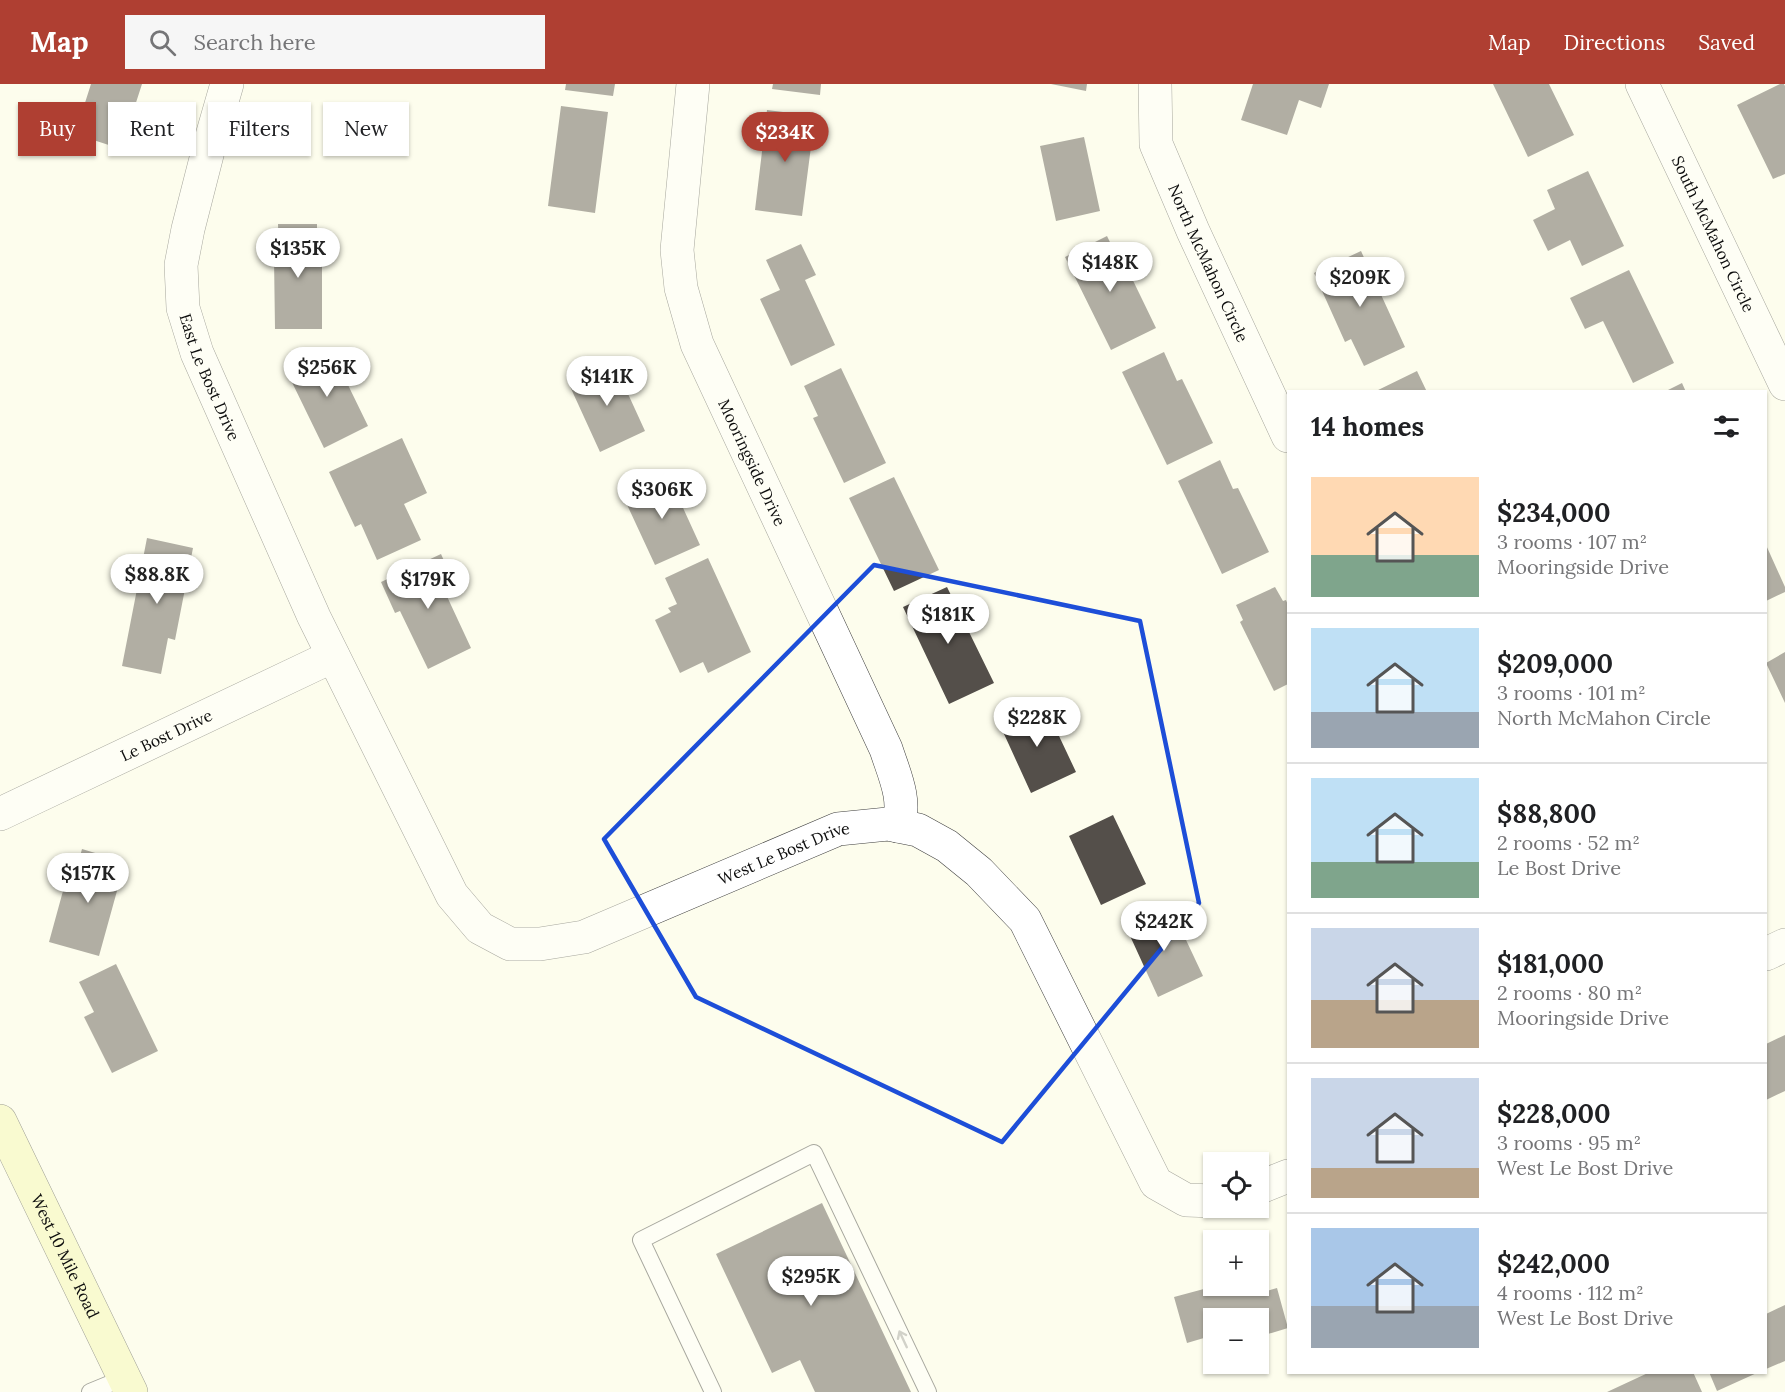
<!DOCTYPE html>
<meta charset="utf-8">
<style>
:root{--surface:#fff;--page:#f6f6f6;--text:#202124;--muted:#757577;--line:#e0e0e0;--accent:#af3f32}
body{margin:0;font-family:Lora,serif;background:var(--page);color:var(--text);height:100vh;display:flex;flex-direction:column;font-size:22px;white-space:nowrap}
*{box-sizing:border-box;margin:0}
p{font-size:20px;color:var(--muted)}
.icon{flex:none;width:33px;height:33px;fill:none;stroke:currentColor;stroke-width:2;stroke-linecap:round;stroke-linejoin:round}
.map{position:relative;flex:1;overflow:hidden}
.side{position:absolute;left:1287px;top:306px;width:480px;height:984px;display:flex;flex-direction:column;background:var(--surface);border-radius:0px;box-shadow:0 2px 4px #0004}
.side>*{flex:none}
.guide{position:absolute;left:18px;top:18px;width:570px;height:54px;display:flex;gap:12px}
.tools{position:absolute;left:1203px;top:1068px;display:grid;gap:12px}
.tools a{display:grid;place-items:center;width:66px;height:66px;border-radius:0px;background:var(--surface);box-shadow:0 2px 4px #0004;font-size:30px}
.price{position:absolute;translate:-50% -51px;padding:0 14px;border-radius:21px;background:#fff;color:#222;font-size:20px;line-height:39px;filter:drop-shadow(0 2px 3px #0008)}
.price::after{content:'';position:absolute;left:50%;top:36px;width:18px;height:14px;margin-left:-9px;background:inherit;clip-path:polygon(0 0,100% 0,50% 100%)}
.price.selected{background:var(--accent);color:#fff}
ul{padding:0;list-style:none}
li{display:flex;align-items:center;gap:18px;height:150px;padding:0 24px}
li+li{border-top:2px solid var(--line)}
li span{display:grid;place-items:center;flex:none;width:168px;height:120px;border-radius:0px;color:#555}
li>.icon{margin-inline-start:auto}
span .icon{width:72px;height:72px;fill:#fffc;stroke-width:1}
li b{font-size:26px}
h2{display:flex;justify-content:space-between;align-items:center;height:72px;padding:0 24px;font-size:26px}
.chip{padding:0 21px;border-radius:0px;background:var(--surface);box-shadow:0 2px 4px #0004;font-size:21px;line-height:54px}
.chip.selected{background:var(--accent);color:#fff}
header{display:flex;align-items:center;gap:36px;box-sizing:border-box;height:84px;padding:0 30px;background:var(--accent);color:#fff}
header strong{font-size:28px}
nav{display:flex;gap:33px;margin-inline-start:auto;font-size:21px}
.search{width:420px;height:54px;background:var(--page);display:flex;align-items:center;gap:15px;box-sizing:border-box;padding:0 21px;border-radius:0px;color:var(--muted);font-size:22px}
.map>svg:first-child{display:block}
.building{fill:#544f4a}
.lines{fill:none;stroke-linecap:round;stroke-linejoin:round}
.service-casing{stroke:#3f3f3f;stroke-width:18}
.minor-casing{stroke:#3f3f3f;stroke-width:34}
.secondary-casing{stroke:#2e2e2e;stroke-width:34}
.service{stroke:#fff;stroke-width:16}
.minor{stroke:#fff;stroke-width:33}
.secondary{stroke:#f4f7ae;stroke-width:33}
.oneway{stroke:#9e9e9e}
.marked{fill:none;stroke:#1d4ed8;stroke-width:4.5;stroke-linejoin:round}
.labels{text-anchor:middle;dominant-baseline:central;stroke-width:6;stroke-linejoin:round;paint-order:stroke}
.street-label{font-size:16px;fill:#0c0c0c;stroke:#fff}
</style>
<header>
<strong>Map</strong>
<div class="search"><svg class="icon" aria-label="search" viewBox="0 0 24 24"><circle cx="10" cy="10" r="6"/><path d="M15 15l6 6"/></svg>Search here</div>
<nav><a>Map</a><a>Directions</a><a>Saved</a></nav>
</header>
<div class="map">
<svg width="1785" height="1308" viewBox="0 0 1785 1308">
<rect width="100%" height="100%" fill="#fdfded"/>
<!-- building -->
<path class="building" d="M91,0H142L121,65L75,50Z
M566,0H615L613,12L565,6Z
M773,0H821L820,11L772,5Z
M1051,0H1087L1086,7Z
M1253,0H1329L1321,24L1299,16L1287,51L1241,36Z
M1493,0H1549L1574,51L1528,73Z
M1780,0H1784L1785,2V90L1773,95L1737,21Z
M561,22L608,28L595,129L548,122Z
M767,26L815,32L802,132L755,126Z
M1084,53L1100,127L1056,137L1040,62Z
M1588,87L1624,162L1582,182L1570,156L1548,167L1533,136L1555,125L1547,106Z
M278,140H317V172H322V245H275L274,174H279Z
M1107,152L1121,181L1125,180L1156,244L1111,266L1065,173Z
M801,160L816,191L805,196L835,261L791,282L760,215L780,206L766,176Z
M1361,167L1405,263L1364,282L1351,255L1345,258L1314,189Z
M1629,186L1674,279L1633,299L1603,237L1585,245L1570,214Z
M330,264L368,342L324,364L286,286Z
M1164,268L1177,297L1182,295L1213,359L1167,381L1122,288Z
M613,277L645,347L600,368L568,298Z
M841,284L886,379L844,399L813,334L818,332L804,302Z
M1417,287L1427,308H1374Z
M1682,299L1686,308H1664Z
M402,354L427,409L404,420L421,456L377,476L361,440L355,443L329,388Z
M1220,376L1233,405L1238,404L1269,468L1222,490L1178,397Z
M668,391L700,461L655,481L623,412Z
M894,393L939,486L894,507L849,414Z
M147,454L193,464L175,556L168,554L161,590L122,582Z
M1766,461L1785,503V508L1766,517Z
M441,470L455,501L444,506L471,564L428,585L400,527L395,529L381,498Z
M708,474L751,568L708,589L703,578L680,589L655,536L671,528L668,524L677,520L665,494Z
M947,503L994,599L949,620L903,523Z
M1275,503L1283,517L1286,516L1288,521V600L1274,607L1240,538L1243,536L1236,521Z
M1785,568V619L1766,579Z
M1043,618L1076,688L1031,709L999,639Z
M1113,731L1146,800L1101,821L1069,752Z
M82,765L125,778L99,872L49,858L66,796L73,798Z
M1170,822L1203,892L1158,913L1126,843Z
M116,880L158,967L112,989L84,933L94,928L79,898Z
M1785,951V1007L1766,1016V960Z
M822,1119L911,1308H815L800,1276L772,1289L716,1170Z
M1215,1202H1246L1249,1212L1277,1204L1288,1244L1258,1253V1234H1214V1251L1187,1259L1174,1213Z
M1785,1221V1277L1766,1285V1230Z
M1650,1288H1693L1702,1308H1607Z
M1709,1288H1759L1717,1307Z"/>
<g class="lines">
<!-- service casing -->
<g class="service-casing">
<path id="service" d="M90,1308L124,1294
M713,1308L641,1156L814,1069L928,1308"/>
</g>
<!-- minor casing -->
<g class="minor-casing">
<g id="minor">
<path id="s1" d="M227,0L210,59L188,145L181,181L183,224L197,269L314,533L452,811L480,844L510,860H540L584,853L838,745L888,740L918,746L947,762L979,788L1025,836L1156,1099L1186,1116L1214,1117"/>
<path id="s2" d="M693,0L677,166L681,204L697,260L886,665C894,690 907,716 898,742"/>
<path id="s3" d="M1155,0L1156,60L1193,147L1288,352"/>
<path id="s4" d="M1642,0L1785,300"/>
<path id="s5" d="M0,730L333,572"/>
<path d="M1766,870L1785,861"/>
<path d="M1258,1104L1288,1092"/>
</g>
</g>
<!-- secondary casing -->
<g class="secondary-casing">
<g id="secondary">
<path id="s6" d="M0,1037L131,1308"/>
</g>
</g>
<!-- service -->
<use href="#service" class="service"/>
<!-- minor -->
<use href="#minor" class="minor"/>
<!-- secondary -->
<use href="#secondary" class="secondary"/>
</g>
<!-- one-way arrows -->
<defs><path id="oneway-shaft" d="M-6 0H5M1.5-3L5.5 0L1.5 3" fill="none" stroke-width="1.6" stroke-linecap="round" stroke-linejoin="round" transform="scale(1.5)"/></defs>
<use class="oneway" href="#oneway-shaft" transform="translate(903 1255) rotate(-115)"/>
<!-- marked area -->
<path d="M0 0H1785V1308H0ZM874,481L1140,537L1199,819L1002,1058L696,913L604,755Z" fill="#fdfded" fill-opacity=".55" fill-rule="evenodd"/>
<path class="marked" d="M874,481L1140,537L1199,819L1002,1058L696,913L604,755Z"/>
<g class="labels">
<!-- street labels -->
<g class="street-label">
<text stroke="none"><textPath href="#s4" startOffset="166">South McMahon Circle</textPath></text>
<text stroke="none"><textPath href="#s3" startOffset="190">North McMahon Circle</textPath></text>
<text stroke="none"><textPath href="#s1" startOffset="304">East Le Bost Drive</textPath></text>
<text stroke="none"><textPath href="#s2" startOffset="394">Mooringside Drive</textPath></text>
<text stroke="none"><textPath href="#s5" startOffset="184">Le Bost Drive</textPath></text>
<text stroke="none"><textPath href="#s1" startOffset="1245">West Le Bost Drive</textPath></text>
<text stroke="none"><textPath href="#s6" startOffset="150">West 10 Mile Road</textPath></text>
</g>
</g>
</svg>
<div class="tools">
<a><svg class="icon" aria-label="locate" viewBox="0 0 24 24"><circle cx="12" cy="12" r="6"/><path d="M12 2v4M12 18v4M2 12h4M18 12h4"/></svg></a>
<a>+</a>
<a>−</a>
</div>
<b class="price selected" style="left:785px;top:79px">$234K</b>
<b class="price" style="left:298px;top:195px">$135K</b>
<b class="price" style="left:1110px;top:209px">$148K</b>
<b class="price" style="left:1360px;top:224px">$209K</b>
<b class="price" style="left:327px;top:314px">$256K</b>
<b class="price" style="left:607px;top:323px">$141K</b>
<b class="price" style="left:662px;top:436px">$306K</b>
<b class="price" style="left:157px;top:521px">$88.8K</b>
<b class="price" style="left:428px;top:526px">$179K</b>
<b class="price" style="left:948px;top:561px">$181K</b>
<b class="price" style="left:1037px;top:664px">$228K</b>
<b class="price" style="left:88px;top:820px">$157K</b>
<b class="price" style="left:1164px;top:868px">$242K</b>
<b class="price" style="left:811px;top:1223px">$295K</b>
<div class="guide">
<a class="chip selected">Buy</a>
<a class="chip">Rent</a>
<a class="chip">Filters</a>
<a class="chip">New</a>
</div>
<section class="side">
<h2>14 homes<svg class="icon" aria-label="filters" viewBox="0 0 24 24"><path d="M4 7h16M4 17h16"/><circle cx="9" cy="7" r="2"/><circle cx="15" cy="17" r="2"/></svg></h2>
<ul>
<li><span style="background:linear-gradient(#ffd9b3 65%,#7fa58c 0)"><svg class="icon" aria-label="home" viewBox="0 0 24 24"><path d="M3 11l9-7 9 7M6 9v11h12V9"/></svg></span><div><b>$234,000</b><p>3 rooms · 107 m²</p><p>Mooringside Drive</p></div></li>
<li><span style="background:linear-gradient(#bfe0f5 70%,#9aa5b1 0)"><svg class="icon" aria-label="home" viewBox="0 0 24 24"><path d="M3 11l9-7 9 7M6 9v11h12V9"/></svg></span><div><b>$209,000</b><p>3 rooms · 101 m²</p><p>North McMahon Circle</p></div></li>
<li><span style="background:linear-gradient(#bfe0f5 70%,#7fa58c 0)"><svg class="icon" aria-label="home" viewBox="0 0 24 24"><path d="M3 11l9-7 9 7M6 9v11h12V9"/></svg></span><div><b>$88,800</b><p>2 rooms · 52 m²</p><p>Le Bost Drive</p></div></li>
<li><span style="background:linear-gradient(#c9d6e8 60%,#b9a48a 0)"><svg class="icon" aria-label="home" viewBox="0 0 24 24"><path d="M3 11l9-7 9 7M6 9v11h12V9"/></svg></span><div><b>$181,000</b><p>2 rooms · 80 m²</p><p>Mooringside Drive</p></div></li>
<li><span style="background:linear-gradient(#c9d6e8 75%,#b9a48a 0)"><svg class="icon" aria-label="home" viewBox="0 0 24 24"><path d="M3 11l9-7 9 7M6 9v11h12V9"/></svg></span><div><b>$228,000</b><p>3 rooms · 95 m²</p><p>West Le Bost Drive</p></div></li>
<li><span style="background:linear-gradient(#a9c7e8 65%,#9aa5b1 0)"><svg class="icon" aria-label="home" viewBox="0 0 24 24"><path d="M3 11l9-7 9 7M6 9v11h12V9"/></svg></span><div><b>$242,000</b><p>4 rooms · 112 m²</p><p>West Le Bost Drive</p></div></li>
</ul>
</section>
</div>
